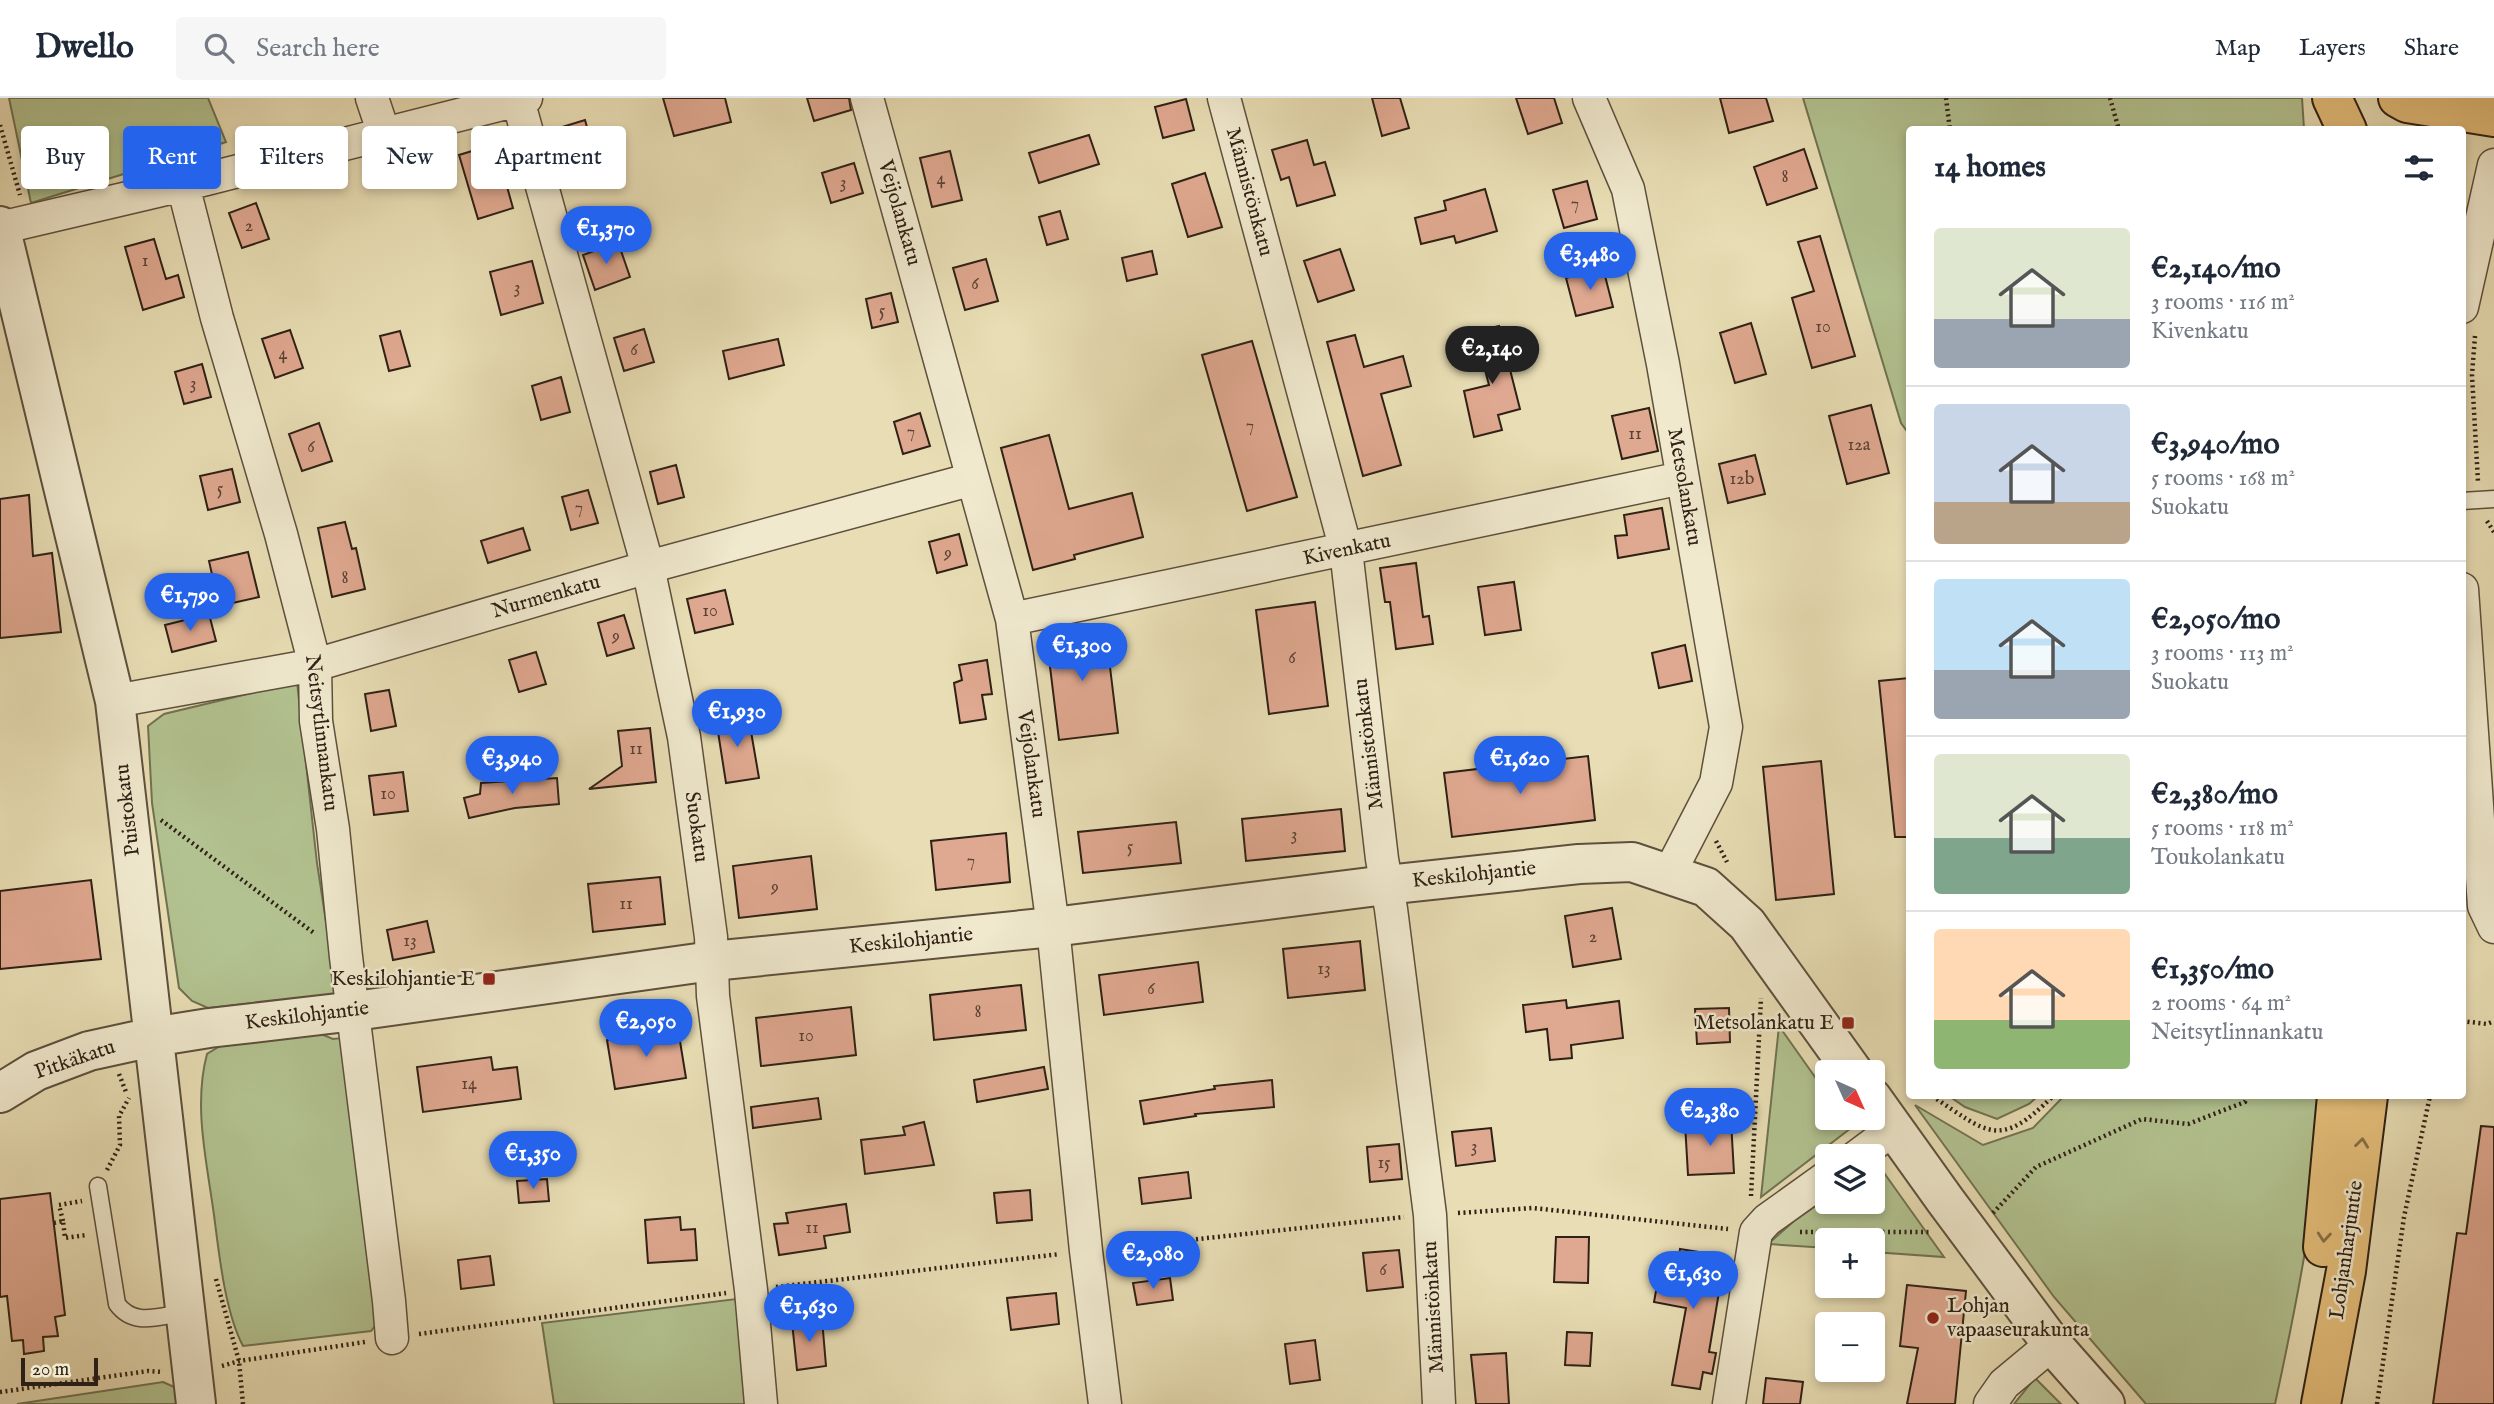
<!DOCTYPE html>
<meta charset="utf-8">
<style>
:root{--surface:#fff;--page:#f6f6f7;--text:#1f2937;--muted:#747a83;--line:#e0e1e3;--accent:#2563eb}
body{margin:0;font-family:"IM FELL English",serif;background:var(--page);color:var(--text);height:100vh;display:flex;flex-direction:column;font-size:26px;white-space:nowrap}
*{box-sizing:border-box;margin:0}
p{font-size:23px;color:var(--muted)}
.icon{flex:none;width:38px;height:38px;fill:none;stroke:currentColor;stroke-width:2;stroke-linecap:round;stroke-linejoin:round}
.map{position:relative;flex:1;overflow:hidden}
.drawer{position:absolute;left:1906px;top:28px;width:560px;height:973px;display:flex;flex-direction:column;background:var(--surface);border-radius:7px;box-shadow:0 4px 10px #0003}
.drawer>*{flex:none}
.banner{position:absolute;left:21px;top:28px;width:665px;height:63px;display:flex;gap:14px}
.needle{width:46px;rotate:135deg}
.fabs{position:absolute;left:1815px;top:962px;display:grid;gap:14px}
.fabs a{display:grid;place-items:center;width:70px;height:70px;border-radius:7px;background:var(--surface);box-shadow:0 4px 10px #0003;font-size:35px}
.scale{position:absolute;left:21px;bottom:18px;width:77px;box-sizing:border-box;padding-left:7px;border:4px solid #2f2115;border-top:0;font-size:19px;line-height:24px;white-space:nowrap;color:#2f2115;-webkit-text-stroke:5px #f0e9ce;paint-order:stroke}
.price{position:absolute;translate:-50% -60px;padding:0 16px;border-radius:24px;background:var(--accent);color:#fff;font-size:23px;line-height:46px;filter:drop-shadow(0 2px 4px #0008)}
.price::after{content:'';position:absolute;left:50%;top:42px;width:21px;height:16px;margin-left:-10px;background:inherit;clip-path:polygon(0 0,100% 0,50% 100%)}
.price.selected{background:#222;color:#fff}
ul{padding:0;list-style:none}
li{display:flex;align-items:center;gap:21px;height:175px;padding:0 28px}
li+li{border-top:2px solid var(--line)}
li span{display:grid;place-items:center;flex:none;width:196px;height:140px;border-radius:7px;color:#555}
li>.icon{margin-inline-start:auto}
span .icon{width:84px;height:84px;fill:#fffc;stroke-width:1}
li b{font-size:30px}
h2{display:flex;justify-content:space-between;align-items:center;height:84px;padding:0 28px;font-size:30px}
.chip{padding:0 24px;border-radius:7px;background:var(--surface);box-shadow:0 4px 10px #0003;font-size:24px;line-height:63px}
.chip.selected{background:var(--accent);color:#fff}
header{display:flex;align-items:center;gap:42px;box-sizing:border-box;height:98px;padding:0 35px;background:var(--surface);border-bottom:2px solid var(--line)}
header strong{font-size:33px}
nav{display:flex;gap:38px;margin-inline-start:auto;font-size:24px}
.search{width:490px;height:63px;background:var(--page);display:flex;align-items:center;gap:18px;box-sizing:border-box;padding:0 24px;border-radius:7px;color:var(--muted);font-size:26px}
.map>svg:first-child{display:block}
.green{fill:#b2c290;stroke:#707252;stroke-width:2}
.building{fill:#dfa890;stroke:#2f2115;stroke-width:2}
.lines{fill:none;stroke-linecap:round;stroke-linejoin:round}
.service-casing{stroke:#5d503d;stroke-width:19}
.minor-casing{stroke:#5d503d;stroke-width:35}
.tertiary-casing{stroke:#5d503d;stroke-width:42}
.trunk-casing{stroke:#2f2115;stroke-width:42}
.path{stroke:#2f2115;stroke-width:4.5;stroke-dasharray:2 3.5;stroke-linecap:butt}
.service{stroke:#f0e9ce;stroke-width:16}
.minor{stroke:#f0e9ce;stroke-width:32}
.tertiary{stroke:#f0e9ce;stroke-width:38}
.trunk{stroke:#e4be7a;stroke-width:38}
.oneway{stroke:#8a7048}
.poi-dot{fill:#8f2418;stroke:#f0e9ce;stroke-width:2.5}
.labels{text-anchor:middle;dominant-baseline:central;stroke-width:5;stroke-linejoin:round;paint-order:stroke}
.number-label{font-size:18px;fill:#5b4334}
.street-label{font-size:21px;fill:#2f2115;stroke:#f0e9ce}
.poi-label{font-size:21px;fill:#2f2115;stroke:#f0e9ce;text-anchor:end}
</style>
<header>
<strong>Dwello</strong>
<div class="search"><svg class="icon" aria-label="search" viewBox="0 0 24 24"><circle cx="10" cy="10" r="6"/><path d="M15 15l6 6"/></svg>Search here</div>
<nav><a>Map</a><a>Layers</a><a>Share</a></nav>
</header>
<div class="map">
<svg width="2494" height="1306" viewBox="0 0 2494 1306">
<rect width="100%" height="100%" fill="#e8ddb4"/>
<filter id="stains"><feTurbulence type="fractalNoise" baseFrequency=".00286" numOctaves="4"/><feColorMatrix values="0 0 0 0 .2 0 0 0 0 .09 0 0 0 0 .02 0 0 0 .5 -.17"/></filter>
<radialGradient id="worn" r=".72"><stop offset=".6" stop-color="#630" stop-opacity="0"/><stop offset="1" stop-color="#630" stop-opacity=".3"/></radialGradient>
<!-- green -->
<path class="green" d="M9,0H208L226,44L31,105Z
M1803,0H2302L2304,31L1909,32V336L1901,325Z
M297,584L317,765L337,896L208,910L192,903L179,890L152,705L148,628L164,616Z
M1779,928L1827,996V1020H1845L1851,1030L1761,1099Z
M321,936L333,941L351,939L379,1223L371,1233L243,1248C225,1214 219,1156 214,1117C207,1065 193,1008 207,956L220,948Z
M1949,998H2038L2029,1006L1997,1021L1965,1009Z
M2064,998H2324C2317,1102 2297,1204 2275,1306H2146L2054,1199L1915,1007L1983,1047L2033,1030Z
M1877,1065L1944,1159L1873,1154L1872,1143H1827V1150L1768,1146L1794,1123L1827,1100V1104H1872L1873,1068Z
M736,1201L745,1306H554L542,1225Z
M2035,1280L2061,1306H2014Z
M163,1284L183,1293L186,1306H17Z"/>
<!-- building -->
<path class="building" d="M663,0H725L731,24L674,38Z
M807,0H849L851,12L814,23Z
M1372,0H1400L1409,30L1382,38Z
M1516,0H1554L1562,25L1528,36Z
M1720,0H1766L1773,23L1729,35Z
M1186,1L1194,32L1163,40L1155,9Z
M585,22L594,54L568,61L559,30Z
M1089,37L1099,66L1039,85L1029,55Z
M1307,42L1314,67L1325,64L1335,97L1297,108L1289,79L1281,82L1272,52Z
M495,46L513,110L478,121L459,57Z
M1804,51L1817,90L1767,107L1754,69Z
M950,53L962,102L932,109L920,60Z
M854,65L863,95L831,105L822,75Z
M1205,75L1222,129L1188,139L1172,86Z
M1587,83L1597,121L1564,130L1553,92Z
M1485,91L1497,133L1456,145L1454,138L1421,146L1415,120L1446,112L1444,103Z
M256,105L269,141L242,150L229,115Z
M1060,113L1068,141L1047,147L1039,119Z
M1820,138L1855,258L1812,270L1792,200L1814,193L1798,144Z
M154,141L166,181L178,177L184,199L143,212L125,149Z
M618,144L630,179L595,192L583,157Z
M1340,151L1354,192L1318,204L1304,163Z
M1152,153L1157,176L1127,183L1122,160Z
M986,161L998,203L965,212L953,170Z
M532,163L543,205L501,217L490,174Z
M1603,170L1613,209L1576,218L1566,180Z
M891,195L898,224L872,230L866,201Z
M1751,225L1766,276L1735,285L1720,235Z
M1499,228L1520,311L1498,317L1502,332L1474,339L1464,293L1489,287L1475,234Z
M644,231L654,264L624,273L614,240Z
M290,232L303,270L275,280L262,241Z
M400,233L410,268L389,273L380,238Z
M1355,237L1364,269L1403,258L1411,288L1381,296L1401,367L1363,378L1327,244Z
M778,241L784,267L729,281L723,253Z
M1252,243L1297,399L1247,413L1202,257Z
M202,266L211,299L184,306L175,274Z
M561,279L570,314L541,322L532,288Z
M1871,307L1889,375L1847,386L1829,318Z
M1649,310L1658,353L1622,361L1612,318Z
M920,315L930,348L903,356L894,324Z
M319,325L332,363L302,373L289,336Z
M1049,337L1069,411L1132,395L1143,439L1074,457L1075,461L1033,472L1001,350Z
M1755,357L1765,396L1728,405L1719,366Z
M676,367L684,399L658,406L650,374Z
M232,371L240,404L208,412L200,378Z
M588,392L598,425L571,432L562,399Z
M29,397L33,458L52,455L61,534L0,540V401Z
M1662,410L1669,451L1618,460L1615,438L1627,437L1624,417Z
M345,424L352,451L356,450L365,491L332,499L318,430Z
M523,430L530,452L488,465L481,443Z
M959,436L967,467L937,475L929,444Z
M248,454L259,499L219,508L209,463Z
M1416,465L1423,519L1429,518L1433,546L1396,551L1390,504H1385L1380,470Z
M1514,484L1521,532L1485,537L1478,489Z
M725,492L733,526L695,535L687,501Z
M1315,504L1328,608L1269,616L1256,512Z
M209,516L216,543L172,554L165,527Z
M624,517L634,550L607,558L598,525Z
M1105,528L1118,635L1059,642L1046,536Z
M1685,547L1692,583L1659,590L1652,555Z
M536,554L546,586L519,594L509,562Z
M987,562L992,596L982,597L986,621L960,625L954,585L962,582L959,567Z
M1909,580V739H1895L1879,583Z
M389,592L396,628L371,633L365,596Z
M748,616L759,680L726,685L716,621Z
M650,630L656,684L589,691L622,668L618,633Z
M1588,658L1595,722L1452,739L1444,675Z
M1821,663L1834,796L1776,802L1763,669Z
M403,674L408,713L374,717L369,678Z
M557,680L559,706L515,710L469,720L464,700L480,696L481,685Z
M1341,711L1345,753L1246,763L1242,721Z
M1176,724L1181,765L1083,775L1078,734Z
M1006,735L1010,784L936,792L931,743Z
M811,758L817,811L739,820L733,768Z
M660,779L665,826L593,834L588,786Z
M91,782L101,861L0,871V793Z
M1612,810L1621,861L1573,869L1565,818Z
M427,823L434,854L393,862L387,832Z
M1360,843L1365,892L1288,900L1283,851Z
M1198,864L1203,904L1104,917L1099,877Z
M1021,887L1026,932L934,942L930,897Z
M1566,902L1567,910L1619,903L1623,940L1571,947L1572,960L1550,962L1547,931L1526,934L1523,907Z
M851,909L856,957L761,968L756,920Z
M1729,910L1730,944L1697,946L1695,911Z
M678,931L686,980L615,991L607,942Z
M491,959L493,972L517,969L521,1001L423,1014L417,969Z
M1044,969L1048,991L977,1004L974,982Z
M1272,982L1274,1009L1195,1016L1196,1018L1144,1026L1140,1003L1215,991L1214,988Z
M818,1000L821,1021L753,1030L751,1009Z
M1731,1023L1734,1075L1688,1077L1685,1025Z
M924,1024L934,1067L865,1076L861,1042L905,1037L903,1029Z
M2481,1028L2494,1029V1306H2433L2457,1135L2466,1136Z
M1491,1030L1495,1063L1456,1068L1452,1034Z
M1399,1046L1402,1081L1370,1084L1367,1049Z
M1188,1074L1191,1100L1142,1106L1139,1080Z
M547,1081L549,1103L519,1105L517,1083Z
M1030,1092L1032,1122L997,1125L994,1095Z
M50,1095L65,1217L55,1219L58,1238L43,1239L44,1253L24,1256L23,1242L12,1243L7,1198L0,1199V1101Z
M846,1106L850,1134L824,1138L826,1150L779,1157L774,1126L788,1125L786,1115Z
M680,1119L681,1132L695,1131L697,1162L648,1165L645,1122Z
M1556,1139H1589L1588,1185L1554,1184Z
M1680,1151L1725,1158L1709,1254L1716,1255L1712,1276L1703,1274L1700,1291L1672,1287L1686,1210L1654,1204L1660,1171L1677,1174Z
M1399,1152L1403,1189L1367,1193L1363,1155Z
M490,1158L494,1187L461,1191L458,1162Z
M1170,1180L1173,1202L1137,1207L1133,1185Z
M1907,1187L1966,1193L1955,1306H1907L1918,1250L1900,1248Z
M1056,1195L1059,1226L1011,1232L1007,1200Z
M822,1221L826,1268L797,1272L792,1224Z
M1567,1234L1592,1235L1590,1268L1565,1267Z
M1315,1242L1320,1282L1290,1286L1285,1246Z
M1506,1255L1509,1306H1476L1471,1257Z
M1766,1280L1803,1284L1800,1306H1763Z"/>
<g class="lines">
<!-- service casing -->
<g class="service-casing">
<path id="service" d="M2462,403L2494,401
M98,1088L117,1206C134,1229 158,1218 184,1215"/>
</g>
<!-- minor casing -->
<g class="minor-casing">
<path id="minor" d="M372,0L384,36
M867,0L1012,521L1053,829L1086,1153L1105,1306
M1224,0L1346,452L1382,761L1391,811L1430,1117L1439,1306
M1589,0L1628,91L1663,266L1726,629L1716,685L1669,776
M518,2L648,469L684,639L711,839L713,898L751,1192L761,1306
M183,87L217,220L281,436L315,567L316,623L333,731L346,859L389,1203L392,1240
M0,130L183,87L526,0
M2462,209L2494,67
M2462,491L2484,808L2494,829
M1012,521L1682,380
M115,603L315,567L648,469L973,381
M1856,1059L1895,1030
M1729,1306L1756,1134L1767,1122L1827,1079
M1990,1306L2004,1286L2052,1246"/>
</g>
<!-- tertiary casing -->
<g class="tertiary-casing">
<path id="tertiary" d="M0,128L115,603L196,1306
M0,995L36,973L89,953L153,939L209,930L355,913L712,863L1053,829L1386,787L1579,766L1632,764L1706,789L1747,826L1854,975
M1872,1000L1945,1102L2052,1246L2105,1306"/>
</g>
<!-- trunk casing -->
<g class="trunk-casing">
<path id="trunk" d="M2332,0L2347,32
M2398,0L2407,5L2494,19
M2323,1149L2337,998
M2321,1306L2346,1173L2368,998"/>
</g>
<!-- path -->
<path class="path" d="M1946,0L1950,32
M2110,0L2119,32
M0,27L20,97
M2475,238L2472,277L2478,384
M2487,423L2494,434
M161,722L314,835
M1716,743L1727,764
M2462,923L2487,926L2494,923
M119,976L126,994
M1932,998C1988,1035 1999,1052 2053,998
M107,1072L120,1047L119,1018L129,1000
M1751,1098L1761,900
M1458,1115L1533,1110L1728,1131
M1993,1115L2036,1069L2142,1021L2188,1026L2245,1004L2248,998
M63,1123L59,1107L82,1103
M54,1125L63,1123L65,1140L87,1137
M1800,1134H1931
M1114,1150L1404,1119
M216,1181L239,1263L243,1306
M776,1189L1060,1156
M419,1236L726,1195
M222,1268L239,1263L365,1244
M0,1294L148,1273L162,1274
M2377,1306L2404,1119L2430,998"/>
<!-- service -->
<use href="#service" class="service"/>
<!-- minor -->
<use href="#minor" class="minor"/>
<!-- tertiary -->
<use href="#tertiary" class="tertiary"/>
<!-- trunk -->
<use href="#trunk" class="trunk"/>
</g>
<!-- one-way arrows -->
<defs><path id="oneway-chevron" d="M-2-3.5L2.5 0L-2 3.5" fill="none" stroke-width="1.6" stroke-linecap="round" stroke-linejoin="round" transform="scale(1.75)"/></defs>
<g class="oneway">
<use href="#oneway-chevron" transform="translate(2362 1045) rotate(-83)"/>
<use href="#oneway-chevron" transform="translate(2324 1139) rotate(95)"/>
</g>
<!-- markers -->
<g class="poi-dot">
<rect x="482" y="874" width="14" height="14" rx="3.5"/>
<rect x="1841" y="918" width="14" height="14" rx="3.5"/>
<circle cx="1933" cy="1220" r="7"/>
</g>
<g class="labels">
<!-- number labels -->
<g class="number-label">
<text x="1785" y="79">8</text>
<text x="941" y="81">4</text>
<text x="843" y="85">3</text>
<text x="1575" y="106">7</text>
<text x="249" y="128">2</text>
<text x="145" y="163">1</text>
<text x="975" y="186">6</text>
<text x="517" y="190">3</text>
<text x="882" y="213">5</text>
<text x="1823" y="229">10</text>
<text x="634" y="252">6</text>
<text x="283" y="256">4</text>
<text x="193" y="286">3</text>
<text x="1250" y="328">7</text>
<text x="911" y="334">7</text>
<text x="1635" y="336">11</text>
<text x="1859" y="347">12a</text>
<text x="311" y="349">6</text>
<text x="1742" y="381">12b</text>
<text x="220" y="391">5</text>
<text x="579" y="410">7</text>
<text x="948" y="455">9</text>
<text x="345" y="480">8</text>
<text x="710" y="513">10</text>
<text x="616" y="538">9</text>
<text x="1292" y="560">6</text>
<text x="636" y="651">11</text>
<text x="388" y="696">10</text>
<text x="1294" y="737">3</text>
<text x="1130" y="749">5</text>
<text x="971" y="763">7</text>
<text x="775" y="789">9</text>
<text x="626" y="806">11</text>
<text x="1593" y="839">2</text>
<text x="410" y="843">13</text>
<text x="1324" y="871">13</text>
<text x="1151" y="891">6</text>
<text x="978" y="914">8</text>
<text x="806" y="938">10</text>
<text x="469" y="986">14</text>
<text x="1474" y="1049">3</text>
<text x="1384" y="1065">15</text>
<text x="812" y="1130">11</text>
<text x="1383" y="1172">6</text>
</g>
<!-- street labels -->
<g class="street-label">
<text transform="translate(1249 94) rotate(75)">Männistönkatu</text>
<text transform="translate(899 115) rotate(74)">Veijolankatu</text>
<text transform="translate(1684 389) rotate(80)">Metsolankatu</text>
<text transform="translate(1347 452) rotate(-12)">Kivenkatu</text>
<text transform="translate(546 499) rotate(-16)">Nurmenkatu</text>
<text transform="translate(321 635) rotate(83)">Neitsytlinnankatu</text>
<text transform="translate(1369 646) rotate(-97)">Männistönkatu</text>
<text transform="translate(1031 666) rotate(82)">Veijolankatu</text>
<text transform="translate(128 712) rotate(-97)">Puistokatu</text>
<text transform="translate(696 729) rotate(82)">Suokatu</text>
<text transform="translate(1474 777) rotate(-6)">Keskilohjantie</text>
<text transform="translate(911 843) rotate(-6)">Keskilohjantie</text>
<text transform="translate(307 918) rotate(-7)">Keskilohjantie</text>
<text transform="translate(75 962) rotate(-19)">Pitkäkatu</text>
<text transform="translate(2347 1152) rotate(-82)">Lohjanharjuntie</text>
<text transform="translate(1434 1209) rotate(-93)">Männistönkatu</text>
</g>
<!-- poi labels -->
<g class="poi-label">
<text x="475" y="881">Keskilohjantie E</text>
<text x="1834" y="925">Metsolankatu E</text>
<text x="1947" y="1208" text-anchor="start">Lohjan<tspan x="1947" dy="24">vapaaseurakunta</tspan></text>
</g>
</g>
<rect width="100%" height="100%" filter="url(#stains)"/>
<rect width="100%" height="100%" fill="url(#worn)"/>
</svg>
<div class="fabs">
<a><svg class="needle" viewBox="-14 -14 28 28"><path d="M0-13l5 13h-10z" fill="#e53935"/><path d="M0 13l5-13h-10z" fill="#747a83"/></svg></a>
<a><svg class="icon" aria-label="layers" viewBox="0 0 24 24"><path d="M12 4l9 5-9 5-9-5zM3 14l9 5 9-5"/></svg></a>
<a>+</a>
<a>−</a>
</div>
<div class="scale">20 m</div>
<b class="price" style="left:606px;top:168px">€1,370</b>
<b class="price" style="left:1590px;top:194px">€3,480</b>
<b class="price selected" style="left:1492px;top:288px">€2,140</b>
<b class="price" style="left:190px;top:535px">€1,790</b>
<b class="price" style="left:1082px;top:585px">€1,300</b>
<b class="price" style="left:737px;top:651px">€1,930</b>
<b class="price" style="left:512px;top:698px">€3,940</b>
<b class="price" style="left:1520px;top:698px">€1,620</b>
<b class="price" style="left:646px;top:961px">€2,050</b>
<b class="price" style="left:1710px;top:1050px">€2,380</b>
<b class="price" style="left:533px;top:1093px">€1,350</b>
<b class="price" style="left:1153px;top:1193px">€2,080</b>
<b class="price" style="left:1693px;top:1213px">€1,630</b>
<b class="price" style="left:809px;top:1246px">€1,630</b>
<div class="banner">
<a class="chip">Buy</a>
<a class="chip selected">Rent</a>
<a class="chip">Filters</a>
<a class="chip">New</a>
<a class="chip">Apartment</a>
</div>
<section class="drawer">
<h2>14 homes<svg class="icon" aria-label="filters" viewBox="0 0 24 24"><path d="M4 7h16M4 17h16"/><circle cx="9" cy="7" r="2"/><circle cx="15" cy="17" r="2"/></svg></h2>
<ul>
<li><span style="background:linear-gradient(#dfe7d0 65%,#9aa5b1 0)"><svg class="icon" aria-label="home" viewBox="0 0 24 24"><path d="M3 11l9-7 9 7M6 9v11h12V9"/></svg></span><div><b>€2,140/mo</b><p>3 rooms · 116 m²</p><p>Kivenkatu</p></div></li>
<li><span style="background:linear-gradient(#c9d6e8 70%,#b9a48a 0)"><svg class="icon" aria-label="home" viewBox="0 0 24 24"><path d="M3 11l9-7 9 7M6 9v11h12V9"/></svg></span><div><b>€3,940/mo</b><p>5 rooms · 168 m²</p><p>Suokatu</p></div></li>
<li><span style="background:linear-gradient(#bfe0f5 65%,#9aa5b1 0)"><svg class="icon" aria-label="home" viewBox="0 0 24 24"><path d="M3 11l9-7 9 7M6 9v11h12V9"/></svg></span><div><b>€2,050/mo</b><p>3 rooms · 113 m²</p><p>Suokatu</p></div></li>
<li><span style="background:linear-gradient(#dfe7d0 60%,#7fa58c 0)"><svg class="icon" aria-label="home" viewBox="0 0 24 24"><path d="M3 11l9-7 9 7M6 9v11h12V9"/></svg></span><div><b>€2,380/mo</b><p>5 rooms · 118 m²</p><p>Toukolankatu</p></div></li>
<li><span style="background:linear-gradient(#ffd9b3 65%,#8fb573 0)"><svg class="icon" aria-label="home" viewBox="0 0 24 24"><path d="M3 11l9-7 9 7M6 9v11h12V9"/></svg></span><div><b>€1,350/mo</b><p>2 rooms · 64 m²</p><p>Neitsytlinnankatu</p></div></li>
</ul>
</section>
</div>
